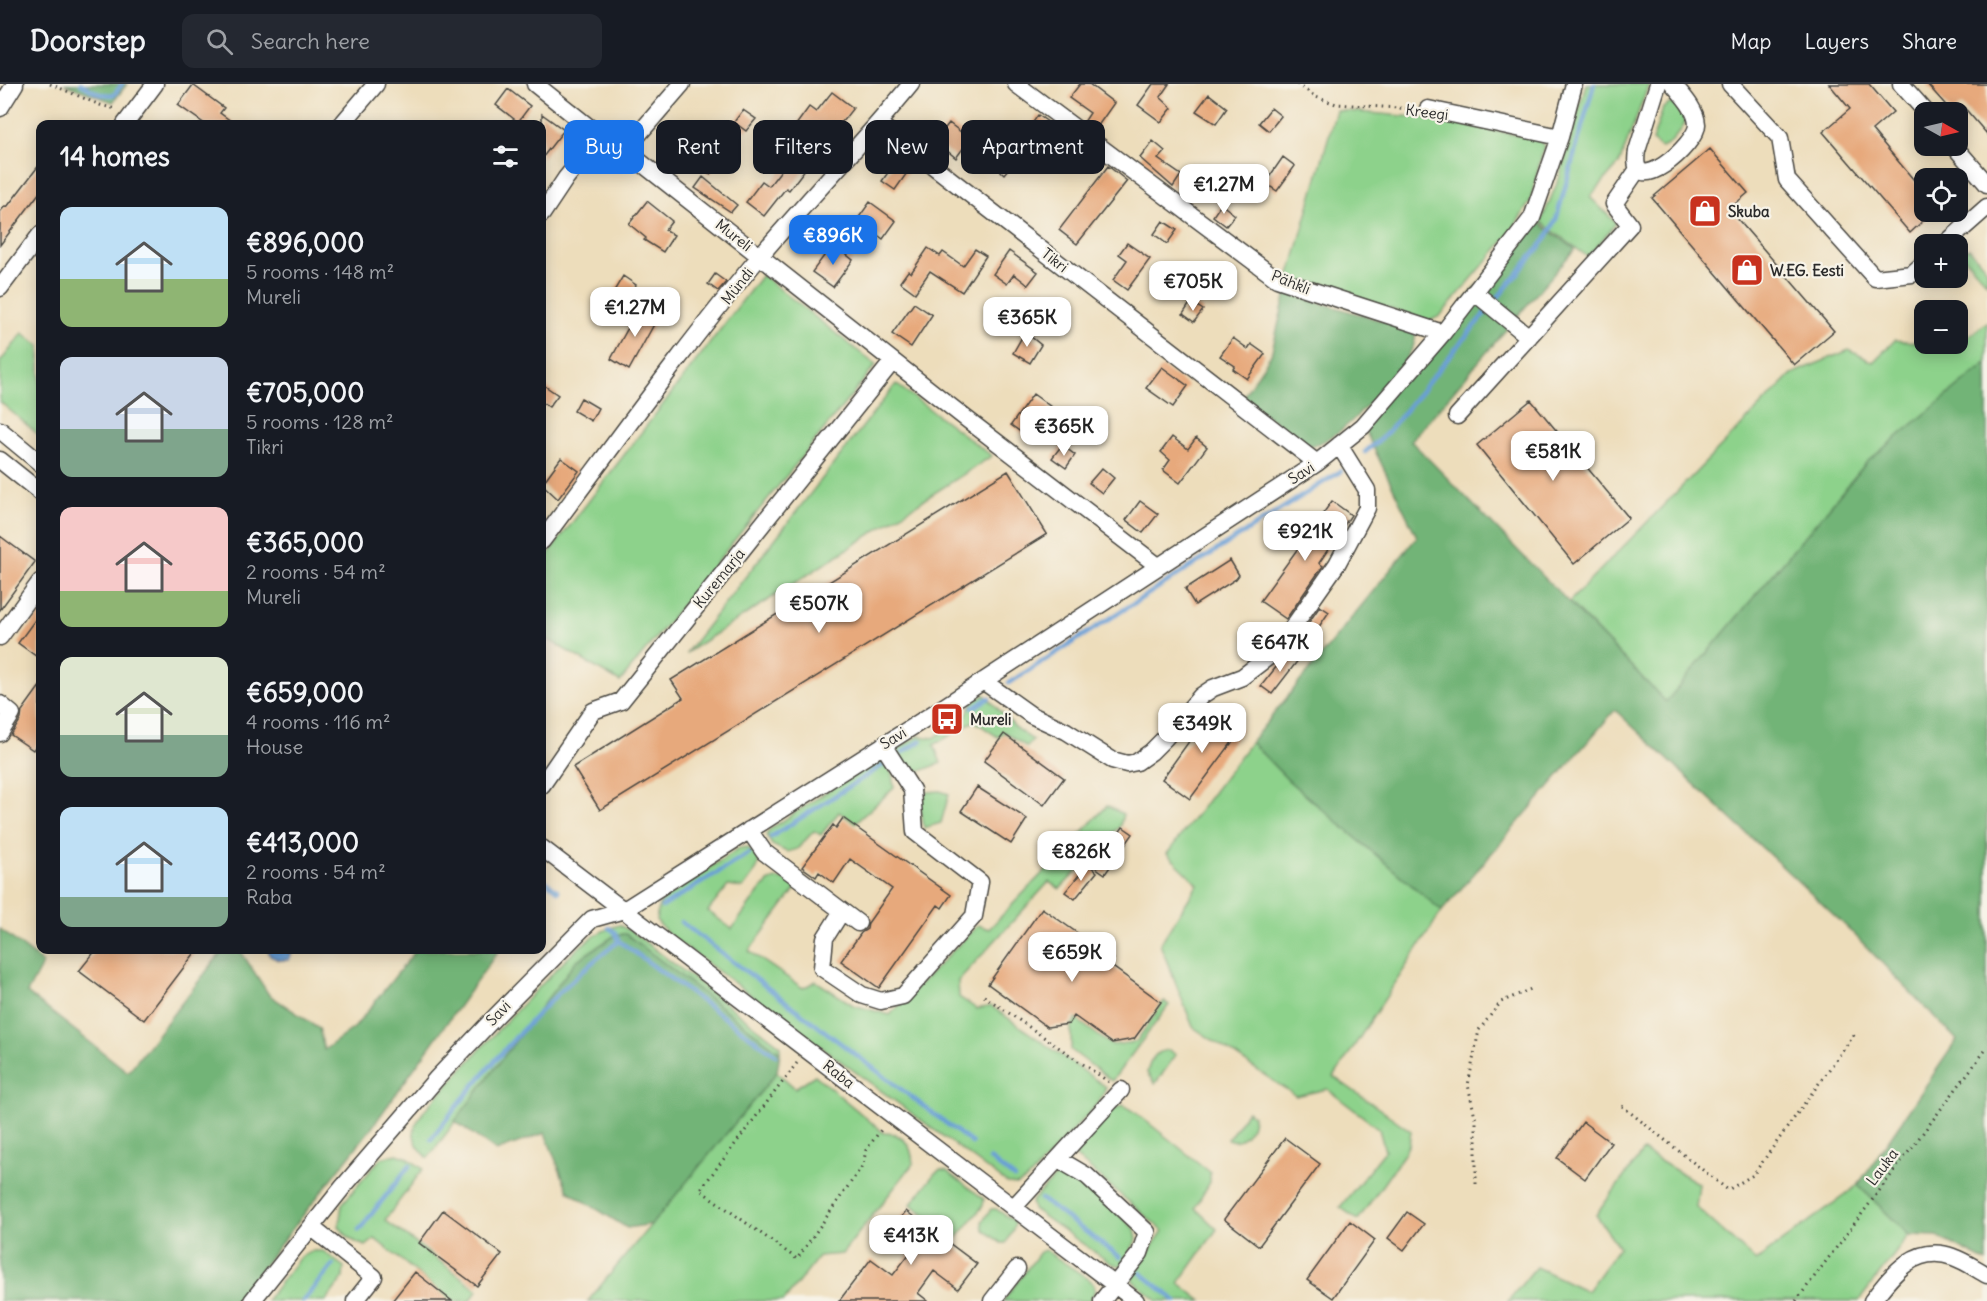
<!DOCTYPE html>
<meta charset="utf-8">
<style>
:root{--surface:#171b24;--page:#242831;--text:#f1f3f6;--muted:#9ea1a6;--line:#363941;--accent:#1a73e8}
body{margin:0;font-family:Delius,sans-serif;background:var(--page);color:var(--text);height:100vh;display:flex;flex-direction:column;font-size:22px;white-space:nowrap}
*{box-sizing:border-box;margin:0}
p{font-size:20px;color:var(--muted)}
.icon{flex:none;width:33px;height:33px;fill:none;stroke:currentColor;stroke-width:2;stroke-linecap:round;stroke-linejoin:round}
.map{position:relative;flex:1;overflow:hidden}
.drawer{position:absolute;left:36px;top:36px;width:510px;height:834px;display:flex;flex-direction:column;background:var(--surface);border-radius:12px;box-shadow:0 3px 15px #0003}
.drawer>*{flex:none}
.banner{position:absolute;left:564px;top:36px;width:570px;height:54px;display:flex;gap:12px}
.needle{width:39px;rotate:98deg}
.tools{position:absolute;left:1914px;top:18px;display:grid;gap:12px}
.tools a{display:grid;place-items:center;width:54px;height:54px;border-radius:12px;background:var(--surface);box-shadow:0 3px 15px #0003;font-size:30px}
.price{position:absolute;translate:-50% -51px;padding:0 14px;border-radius:12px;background:#fff;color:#222;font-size:20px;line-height:39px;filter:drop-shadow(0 2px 3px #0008)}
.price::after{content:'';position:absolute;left:50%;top:36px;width:18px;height:14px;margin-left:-9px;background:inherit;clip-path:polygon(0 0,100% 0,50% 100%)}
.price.on{background:var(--accent);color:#fff}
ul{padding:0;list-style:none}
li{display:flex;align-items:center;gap:18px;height:150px;padding:0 24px}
li span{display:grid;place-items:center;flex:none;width:168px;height:120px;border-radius:12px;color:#555}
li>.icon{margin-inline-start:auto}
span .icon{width:72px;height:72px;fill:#fffc;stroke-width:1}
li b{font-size:26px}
h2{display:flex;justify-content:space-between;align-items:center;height:72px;padding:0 24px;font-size:26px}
.chip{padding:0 21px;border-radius:12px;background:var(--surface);box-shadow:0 3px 15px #0003;font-size:21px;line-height:54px}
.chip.on{background:var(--accent);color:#fff}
header{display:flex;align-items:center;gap:36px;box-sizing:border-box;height:84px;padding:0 30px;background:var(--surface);border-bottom:2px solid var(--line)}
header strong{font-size:28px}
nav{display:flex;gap:33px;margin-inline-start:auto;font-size:21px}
.search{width:420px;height:54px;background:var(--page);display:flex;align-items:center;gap:15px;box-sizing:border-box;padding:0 21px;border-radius:12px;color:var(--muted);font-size:22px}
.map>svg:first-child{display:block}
.green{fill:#8dd28b;stroke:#5c7e5b;stroke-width:1.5}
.forest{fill:#72b477;stroke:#4e7051;stroke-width:1.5}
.water{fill:#699fd6;stroke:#4a6580;stroke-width:1.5}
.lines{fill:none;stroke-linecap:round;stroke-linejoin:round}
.stream{stroke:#699fd6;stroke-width:4.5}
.building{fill:#e7a97c}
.minor-casing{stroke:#484641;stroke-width:19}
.path{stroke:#484641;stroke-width:3;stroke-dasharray:1.5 4.5;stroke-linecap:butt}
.minor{stroke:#fff;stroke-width:16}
.labels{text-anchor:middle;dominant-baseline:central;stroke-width:4.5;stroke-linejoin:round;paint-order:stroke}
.street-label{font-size:15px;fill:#2b2b2b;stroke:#f7f3e8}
.poi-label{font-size:15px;font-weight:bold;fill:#2b2b2b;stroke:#f7f3e8;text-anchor:start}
</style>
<header>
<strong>Doorstep</strong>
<div class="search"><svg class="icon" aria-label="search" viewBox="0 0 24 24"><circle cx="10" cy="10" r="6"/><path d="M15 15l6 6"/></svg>Search here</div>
<nav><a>Map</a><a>Layers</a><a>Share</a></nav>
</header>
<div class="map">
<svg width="1987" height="1217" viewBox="0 0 1987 1217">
<rect width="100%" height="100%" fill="#f7f3e8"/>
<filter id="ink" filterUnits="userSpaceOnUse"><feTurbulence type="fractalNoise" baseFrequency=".0167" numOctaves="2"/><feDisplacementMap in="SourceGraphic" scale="12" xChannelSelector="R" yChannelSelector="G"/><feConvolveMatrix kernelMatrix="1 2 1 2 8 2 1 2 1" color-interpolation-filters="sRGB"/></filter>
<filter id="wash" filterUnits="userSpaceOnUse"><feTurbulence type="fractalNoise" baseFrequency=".008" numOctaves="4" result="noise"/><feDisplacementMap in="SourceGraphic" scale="24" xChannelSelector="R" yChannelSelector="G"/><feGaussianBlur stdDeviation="1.35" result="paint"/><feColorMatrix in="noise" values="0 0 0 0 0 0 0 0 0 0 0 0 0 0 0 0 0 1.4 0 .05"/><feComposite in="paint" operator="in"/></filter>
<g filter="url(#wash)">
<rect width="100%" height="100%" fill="#edddbb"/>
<!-- green -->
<path class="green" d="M1586,0H1649L1619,80L1590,113L1616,139L1588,173L1541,138L1560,92Z
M1671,19C1691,28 1689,38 1676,52C1671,58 1668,62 1661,64L1652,57L1663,24Z
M1336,26L1438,35L1540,56L1544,62L1530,118L1509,151L1440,232L1430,237L1289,194Z
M1969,164L1987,186V199L1960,169Z
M762,191L876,281L620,598L542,552V478Z
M1987,238V279L1867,378L1666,618L1569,518L1792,290L1849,266L1873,278L1895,256L1915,258L1924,251V260H1959Z
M23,249L40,262V352L0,318V278Z
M896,300L992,372L686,569Z
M985,611L1018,646L1033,656L1027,663L1004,648L998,653L974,637L934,661L941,679L916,689L902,678L896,665L919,652L934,654L966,632L973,617Z
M1251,658L1289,697L1442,827L1334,993L1411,1047L1409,1060L1404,1070L1358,1136L1340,1123L1385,1067L1379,1045L1327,1005L1296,1012L1193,943L1160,860L1198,800L1167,770Z
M875,676H882L892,690L894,704L855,739L839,728L821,751L814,747L797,765L787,768L772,761L766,751L770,745Z
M940,707L949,710L941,739L924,744L920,718L927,708Z
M1107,722L1123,730L1120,742L1060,805L1049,798L958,897L959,913L977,925L991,922L1106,1003L1103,1011L1097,1020L1028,1095L1017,1101L1008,1100L669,851L656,836L659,821L665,813L739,764L748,763L759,776L757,785L743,804L728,802L708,827L732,845C739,836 762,801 770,797C780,792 789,797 797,803L749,867L803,904L816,897L853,921L890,931L978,841L989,845Z
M619,841L632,848L781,962L780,968L626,850H617L576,877L428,1074C410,1057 410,1046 424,1027C461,986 498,945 537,905C561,882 586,849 619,841Z
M1164,917L1169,921L1112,997L1071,966V943L1076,935L1111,961L1136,958Z
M1169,966L1176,971L1155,1000L1147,989C1150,976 1155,967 1169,966Z
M777,988L795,1004L815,991L884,1049C904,1049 912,1062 913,1080L842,1170L819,1172L784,1217H588Z
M1123,1021L1136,1029L1210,1088V1098L1195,1124L1217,1145L1179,1199L1202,1217H1158L1133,1197L1132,1192L1163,1147L1075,1072L1111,1026Z
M1248,1027L1253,1032C1253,1046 1242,1061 1228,1055Z
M1643,1067L1699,1100L1696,1123L1756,1177L1858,1101L1909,1151L1859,1217H1508L1536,1183L1587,1207L1619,1163L1596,1131Z
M397,1070L406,1073L423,1085L385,1136L478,1206L470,1217H452L375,1155L366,1162C354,1159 345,1152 339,1142L342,1120L381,1074Z
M940,1086L946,1087L984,1115L983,1122L957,1154L911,1120L935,1089Z
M1059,1089H1069L1082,1096L1135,1145L1137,1155L1122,1182L1112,1180L1033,1125L1031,1118Z
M991,1125H996L1015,1138L1013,1146L1006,1159H1001L983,1145L982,1138Z
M1045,1166L1090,1196C1097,1204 1095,1209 1089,1217H1003L1040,1168Z
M313,1167H323L344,1183L343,1194L326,1217H266L300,1173Z"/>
<!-- forest -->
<path class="forest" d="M64,0H127L113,18Z
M1532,134L1575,165L1411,357L1666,618L1867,378L1987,279V1178L1937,1152L1909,1151L1858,1101L1957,956L1850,846L1615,626L1442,827L1289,697L1251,658L1417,453L1363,342Z
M1286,209L1414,246C1415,249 1416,252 1415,256C1413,275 1355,337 1337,349C1328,355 1319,361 1308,362L1242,314L1271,271Z
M0,845L43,879L27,909L128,988L223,866H240L269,911L319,944L324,966L355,943L416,866H499L373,1042L236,1217H0Z
M617,850H626L780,968L777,988L652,1140L627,1144L568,1107L545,1049L496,1067L455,1037L576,877Z"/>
<!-- water -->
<path class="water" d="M268,866H293L289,876H279L270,872Z"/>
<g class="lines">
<!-- stream -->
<path class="stream" d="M81,0L99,10L114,11L122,0
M1365,368L1385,351L1546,155L1556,136L1594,0
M1009,599L1341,387
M973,624L989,614
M903,668L921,657
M771,753L883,681
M542,794L558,807
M662,823L749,769
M681,838L972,1059
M609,844L615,848L619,857L776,971
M431,1055C487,983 547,912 619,857
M990,1075L1014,1094
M1041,1115L1120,1173
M359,1146L410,1081
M1141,1189L1176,1217
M303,1217L333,1181"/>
</g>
<g id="blocks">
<!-- building -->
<path class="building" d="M1080,0H1089L1114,19L1095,46L1084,38L1090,29L1069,14Z
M1153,0H1169L1160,13L1172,24L1161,38L1138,21Z
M1829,0H1869L1893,28L1872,46L1924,108V136L1910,149L1823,48L1850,25Z
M1927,0H1987V50L1962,21L1952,28Z
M193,1L224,24L220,29L235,40H205L178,21Z
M508,5L530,22L518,38L496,21Z
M832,8L853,24L827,57L812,46L798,64L813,75L789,106L786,104L764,132L746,118L762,97L769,102L789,76L777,67L809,23L816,28Z
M1209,10L1227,24L1216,40L1196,27Z
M1271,24L1281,32L1269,47L1259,39Z
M743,26L756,35L746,47L734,38Z
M542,30L564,46L542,74Z
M1038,31L1066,51L1053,70L1025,50Z
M949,39L970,55L956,74L935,57Z
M1153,57L1165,67L1158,75L1181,91L1173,103L1140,74Z
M998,62L1015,77L1004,90L987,74Z
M1710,65L1748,109L1729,125L1834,247L1794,281L1652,114Z
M704,66L720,78L710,90L694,78Z
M1283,73L1295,82L1277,107L1265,99Z
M896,77L909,86L895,106L882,97Z
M40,80V108L0,161V128L5,122L7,123Z
M1108,82L1127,97L1077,160L1059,146Z
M703,93L737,121L731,128L695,104Z
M647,117L672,137L665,146L674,151L663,168L644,156L646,154L629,140Z
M870,118L896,137L883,155L857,136Z
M1221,120L1235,131L1226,142L1213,132Z
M1163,137L1177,146L1167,160L1154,150Z
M1127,159L1150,175L1127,206L1113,196L1127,176L1119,170Z
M833,160L853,176L833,203L812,188Z
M928,164L940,172L943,168L963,182L975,165L986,172L962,208L930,187L915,209L900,198L908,187L911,189Z
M1009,167L1038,188L1028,201L1014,190L1007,200L993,190Z
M715,190L726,198L718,207L708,200Z
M623,192L636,201L627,215L614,207Z
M1191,218L1203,226L1194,238L1183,230Z
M914,219L932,231L911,263L892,250Z
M640,222L658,233L629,286L611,275Z
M1025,248L1041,261L1030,279L1013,269Z
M1233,254L1248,265L1251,260L1265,270L1247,295L1233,285L1235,282L1220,272Z
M1162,283L1188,302L1173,323L1146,304Z
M542,300L558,311L549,323L542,318Z
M1033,310L1051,323L1029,354L1011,341Z
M581,314L598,324L591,337L574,327Z
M1531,316L1629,434L1574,480L1477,361Z
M1172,353L1188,365L1196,354L1207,363L1180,399L1163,386L1170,376L1161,368Z
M1062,361L1075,371L1066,384L1052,374Z
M561,374L579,387L558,415L542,400Z
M1102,384L1114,394L1102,409L1089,399Z
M1008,387L1047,450L600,726L573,683L683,614L671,596Z
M1140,417L1158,430L1143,449L1126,436Z
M1332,417L1351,431L1319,479L1323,482L1286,535L1260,517Z
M0,452L35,478L0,526Z
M1230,476L1239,491L1236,495L1195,521L1185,505Z
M1320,522L1329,528L1312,553L1303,547Z
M40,529V575L18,559Z
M1289,567L1299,575L1272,610L1261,602Z
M40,602V656L33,666L11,651L21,635L22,627Z
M1213,624L1242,645L1190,715L1162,695Z
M1004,650L1064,694L1044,721L984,677Z
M977,703L1027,735L1011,760L961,727Z
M843,734L951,811L942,824L938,821L879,904L841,877L861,849L867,845L868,839L892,805L850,775L834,799L819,788L816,793L802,783L833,741L836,744Z
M1123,743L1133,750L1105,790L1095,783Z
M1088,780L1097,788L1075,815L1065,808Z
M1042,824L1114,875L1110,881L1161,918L1134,955L1112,959L1074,932L1069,940L1047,943L988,900Z
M96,866H197L144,936L79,887Z
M1583,1038L1611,1059L1585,1095L1557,1074Z
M1285,1054L1320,1080L1259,1162L1224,1135Z
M443,1126L502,1170L477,1202L419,1159Z
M906,1127L977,1180L958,1205L934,1187L918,1209L928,1217H839L871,1175L893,1191L910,1169L887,1151Z
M1407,1128L1424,1140L1404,1166L1388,1154Z
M1350,1137L1375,1156L1333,1214L1307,1196Z
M415,1188L452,1217H392Z"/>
</g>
</g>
<g filter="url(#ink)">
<use href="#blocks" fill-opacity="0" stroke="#484641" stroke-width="1.5"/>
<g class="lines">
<!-- minor casing -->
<g class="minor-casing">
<path id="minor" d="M535,0L600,52L625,66L964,333L1158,482
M1016,0L1277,195L1443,249
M1658,0L1637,67C1628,120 1698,60 1697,40C1696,25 1682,11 1673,0
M1730,0L1780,54L1787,96L1875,194L1912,190L1924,179
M1901,0L1926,28
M0,24L15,0
M1428,25L1560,53
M125,40L155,0
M342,40L376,0
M879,40L1317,379
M1954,62L1987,100
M625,66L682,0
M542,130L566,94L600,52
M1945,160L1987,123
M0,204L40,151
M1474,208L1529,253
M1457,332L1630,141L1614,120L1638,85
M0,346L40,379
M0,376L40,408
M542,457C614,361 684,263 761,171C810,113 863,59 911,0
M0,553L40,498
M983,597L1031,631L1066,647L1112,676L1127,680L1137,678L1151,668L1165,654L1201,612L1213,604L1242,593L1276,567L1337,480L1367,424V406L1339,361
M0,620L12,630L0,649
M542,701L593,627L621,617L893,277
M749,746L764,768L858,839
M542,764L1136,1217
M842,827L825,854L822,884L862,911L881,917L903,912L974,832L980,798L915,748L912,706L883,661
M1058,1075L1087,1092L1147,1148L1140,1169L1102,1217
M1013,1124L1121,1006
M311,1143L374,1193L355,1217
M252,1217L343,1103L437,994L495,933L592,835L624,826L942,624L1317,379L1363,342L1443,249L1532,134L1560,53L1574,0
M992,1217L1017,1185
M1872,1217C1892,1191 1915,1159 1953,1173C1965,1177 1976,1185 1987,1191"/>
</g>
<!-- path -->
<path class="path" d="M50,0L100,21L116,25
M1297,0L1316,13L1336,20L1414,25
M984,912L1109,998
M797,979L700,1106L797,1175L863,1081L866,1066L883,1043
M1622,1022L1728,1106L1753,1091L1856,948
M1476,1100V1037L1468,1001L1479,946L1501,918L1531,905
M1796,1217L1987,964"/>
<!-- minor -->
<use href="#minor" class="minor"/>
</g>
</g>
<!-- icons -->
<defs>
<g id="shop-square" transform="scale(1.725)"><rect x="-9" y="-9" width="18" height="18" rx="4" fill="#c8321e" stroke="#f7f3e8"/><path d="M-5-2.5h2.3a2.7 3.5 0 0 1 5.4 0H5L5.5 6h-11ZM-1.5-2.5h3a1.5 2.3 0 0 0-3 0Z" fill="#fff"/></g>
<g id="bus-square" transform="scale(1.725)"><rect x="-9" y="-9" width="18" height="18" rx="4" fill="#c8321e" stroke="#f7f3e8"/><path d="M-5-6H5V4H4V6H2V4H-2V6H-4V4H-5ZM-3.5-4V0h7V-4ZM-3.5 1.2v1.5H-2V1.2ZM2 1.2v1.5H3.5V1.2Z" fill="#fff"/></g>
</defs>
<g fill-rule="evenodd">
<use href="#shop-square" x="1705" y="127"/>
<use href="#shop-square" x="1747" y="186"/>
<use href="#bus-square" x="947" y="635"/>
</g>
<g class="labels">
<!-- street labels -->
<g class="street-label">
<text transform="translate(1427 28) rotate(7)">Kreegi</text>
<text transform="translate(734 151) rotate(38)">Mureli</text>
<text transform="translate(1055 176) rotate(38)">Tikri</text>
<text transform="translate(1291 198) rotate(22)">Pähkli</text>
<text transform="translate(737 202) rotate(-52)">Mündi</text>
<text transform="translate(1301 389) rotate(-33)">Savi</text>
<text transform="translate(719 494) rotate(-51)">Kuremarja</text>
<text transform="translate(893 654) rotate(-32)">Savi</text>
<text transform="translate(498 929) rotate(-46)">Savi</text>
<text transform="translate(839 990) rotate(38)">Raba</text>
<text transform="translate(1882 1083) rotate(-53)">Lauka</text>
</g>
<!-- poi labels -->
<g class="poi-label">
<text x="1728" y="127">Skuba</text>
<text x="1770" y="186">W.EG. Eesti</text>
<text x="970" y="635">Mureli</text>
</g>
</g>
</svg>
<div class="tools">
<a><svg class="needle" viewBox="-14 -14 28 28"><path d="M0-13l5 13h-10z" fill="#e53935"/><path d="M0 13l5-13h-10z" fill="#9ea1a6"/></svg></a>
<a><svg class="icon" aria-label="locate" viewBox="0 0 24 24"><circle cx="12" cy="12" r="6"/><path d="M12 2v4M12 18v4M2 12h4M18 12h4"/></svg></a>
<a>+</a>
<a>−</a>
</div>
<b class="price" style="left:1224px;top:131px">€1.27M</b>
<b class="price on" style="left:833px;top:182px">€896K</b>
<b class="price" style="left:1193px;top:228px">€705K</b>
<b class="price" style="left:635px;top:254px">€1.27M</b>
<b class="price" style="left:1027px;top:264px">€365K</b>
<b class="price" style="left:1064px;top:373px">€365K</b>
<b class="price" style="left:1553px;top:398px">€581K</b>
<b class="price" style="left:1305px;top:478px">€921K</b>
<b class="price" style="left:819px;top:550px">€507K</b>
<b class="price" style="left:1280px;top:589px">€647K</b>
<b class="price" style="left:1202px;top:670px">€349K</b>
<b class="price" style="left:1081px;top:798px">€826K</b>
<b class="price" style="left:1072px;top:899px">€659K</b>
<b class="price" style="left:911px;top:1182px">€413K</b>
<div class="banner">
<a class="chip on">Buy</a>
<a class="chip">Rent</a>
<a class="chip">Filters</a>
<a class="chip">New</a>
<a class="chip">Apartment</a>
</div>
<section class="drawer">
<h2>14 homes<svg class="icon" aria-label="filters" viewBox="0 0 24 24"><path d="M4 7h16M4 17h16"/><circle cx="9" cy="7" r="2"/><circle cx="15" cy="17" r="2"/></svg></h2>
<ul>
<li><span style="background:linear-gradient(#bfe0f5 60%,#8fb573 0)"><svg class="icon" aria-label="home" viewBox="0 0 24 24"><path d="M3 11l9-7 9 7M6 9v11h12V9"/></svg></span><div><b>€896,000</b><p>5 rooms · 148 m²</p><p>Mureli</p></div></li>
<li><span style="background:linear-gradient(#c9d6e8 60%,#7fa58c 0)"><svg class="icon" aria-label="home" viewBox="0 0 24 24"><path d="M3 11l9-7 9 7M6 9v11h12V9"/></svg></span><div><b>€705,000</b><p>5 rooms · 128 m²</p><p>Tikri</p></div></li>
<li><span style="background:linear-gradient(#f6c9c9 70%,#8fb573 0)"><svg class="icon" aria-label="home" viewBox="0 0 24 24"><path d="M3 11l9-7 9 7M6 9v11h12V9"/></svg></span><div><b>€365,000</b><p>2 rooms · 54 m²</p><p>Mureli</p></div></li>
<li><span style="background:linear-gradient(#dfe7d0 65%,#7fa58c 0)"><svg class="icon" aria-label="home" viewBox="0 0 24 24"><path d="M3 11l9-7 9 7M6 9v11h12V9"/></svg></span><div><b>€659,000</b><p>4 rooms · 116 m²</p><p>House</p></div></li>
<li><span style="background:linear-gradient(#bfe0f5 75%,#7fa58c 0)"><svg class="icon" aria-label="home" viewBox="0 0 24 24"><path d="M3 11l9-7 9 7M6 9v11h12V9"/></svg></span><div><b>€413,000</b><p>2 rooms · 54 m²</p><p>Raba</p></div></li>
</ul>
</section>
</div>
